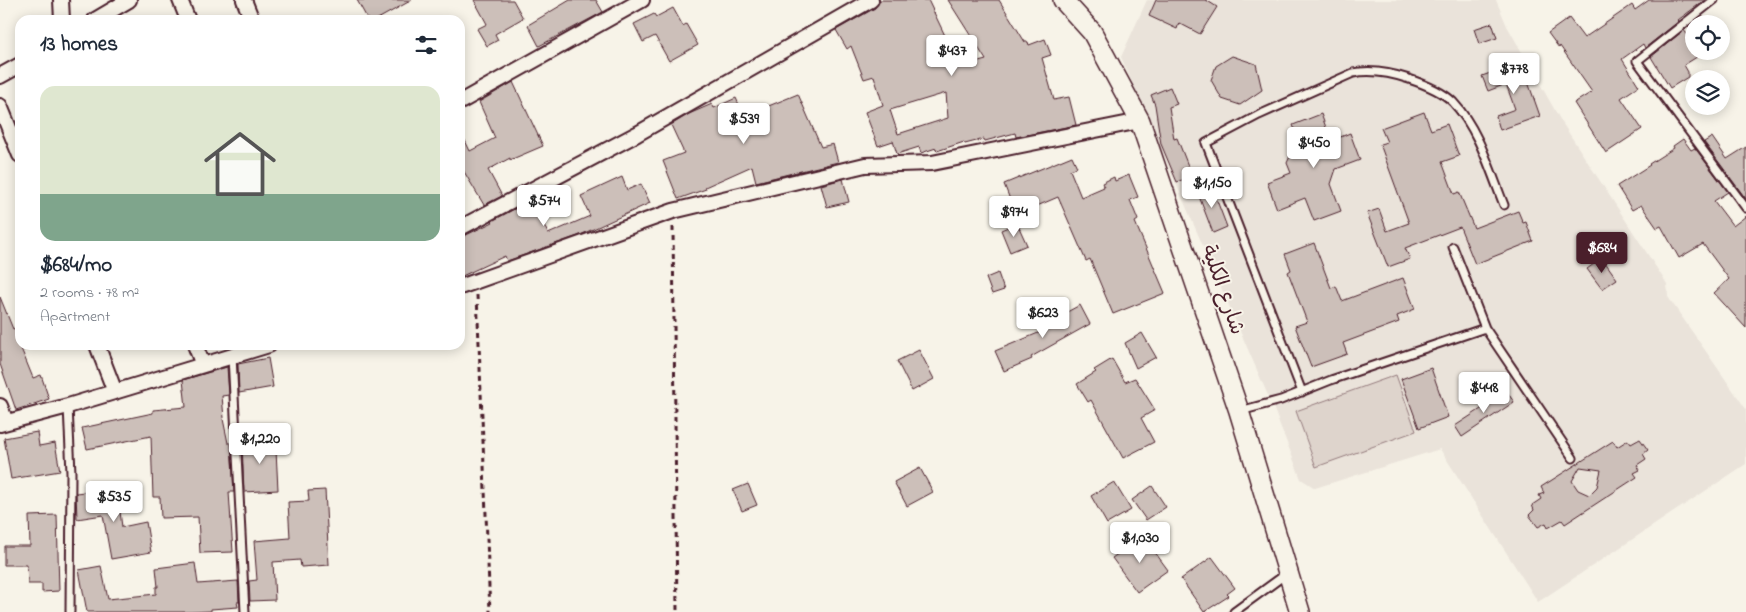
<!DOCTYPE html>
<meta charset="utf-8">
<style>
:root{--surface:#fff;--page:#f6f6f7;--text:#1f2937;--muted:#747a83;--accent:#4a1f2b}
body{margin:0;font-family:"Indie Flower","Playpen Sans Arabic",sans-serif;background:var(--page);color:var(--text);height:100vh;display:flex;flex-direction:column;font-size:19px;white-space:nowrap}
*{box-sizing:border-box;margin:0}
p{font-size:16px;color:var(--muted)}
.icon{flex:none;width:28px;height:28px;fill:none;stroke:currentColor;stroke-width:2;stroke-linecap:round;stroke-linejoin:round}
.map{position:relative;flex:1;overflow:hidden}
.side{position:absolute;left:15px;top:15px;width:450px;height:335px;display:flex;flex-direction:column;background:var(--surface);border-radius:15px;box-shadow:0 2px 12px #0003}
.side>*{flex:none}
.buttons{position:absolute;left:1685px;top:15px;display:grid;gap:10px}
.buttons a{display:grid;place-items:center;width:45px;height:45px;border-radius:50%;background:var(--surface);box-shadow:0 2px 12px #0003;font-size:25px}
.price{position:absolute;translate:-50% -42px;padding:0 11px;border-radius:5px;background:#fff;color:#222;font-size:16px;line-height:32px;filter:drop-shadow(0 1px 2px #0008)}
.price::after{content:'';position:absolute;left:50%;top:30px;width:15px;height:11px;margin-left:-8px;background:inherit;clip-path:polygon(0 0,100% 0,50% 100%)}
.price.active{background:var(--accent);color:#fff}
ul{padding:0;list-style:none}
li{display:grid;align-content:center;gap:10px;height:265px;padding:0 25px}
li span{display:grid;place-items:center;height:155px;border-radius:15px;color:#555}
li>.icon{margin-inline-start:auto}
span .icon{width:90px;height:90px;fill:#fffc;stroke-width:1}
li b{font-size:21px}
h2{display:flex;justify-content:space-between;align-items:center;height:60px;padding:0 25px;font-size:21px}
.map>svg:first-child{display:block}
.built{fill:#eae3da}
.green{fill:#ded4cc;stroke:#947a7c}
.building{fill:#ccbfb9;stroke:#4a1f2b;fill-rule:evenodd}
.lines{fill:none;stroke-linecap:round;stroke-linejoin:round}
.lane-casing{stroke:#4a1f2b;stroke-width:11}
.street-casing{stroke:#4a1f2b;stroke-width:18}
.secondary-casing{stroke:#4a1f2b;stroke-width:22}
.path{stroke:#4a1f2b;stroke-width:3;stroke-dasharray:5 4;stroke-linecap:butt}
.lane{stroke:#f7f3e8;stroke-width:7}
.street{stroke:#f7f3e8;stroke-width:14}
.secondary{stroke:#f7f3e8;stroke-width:19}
.labels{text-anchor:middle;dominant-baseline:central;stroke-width:4;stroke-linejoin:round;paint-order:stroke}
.street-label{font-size:21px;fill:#4a1f2b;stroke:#f7f3e8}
</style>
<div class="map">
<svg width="1746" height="612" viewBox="0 0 1746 612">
<rect width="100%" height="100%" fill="#f7f3e8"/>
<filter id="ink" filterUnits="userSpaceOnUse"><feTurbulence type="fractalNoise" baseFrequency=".02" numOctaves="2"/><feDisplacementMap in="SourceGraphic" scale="10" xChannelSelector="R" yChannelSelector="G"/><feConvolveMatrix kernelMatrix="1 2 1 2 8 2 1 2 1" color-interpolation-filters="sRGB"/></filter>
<g filter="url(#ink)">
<!-- built -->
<path class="built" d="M1147,0H1496L1507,26L1561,121L1667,284L1668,297L1746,409V464L1538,602L1440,449L1315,488L1301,479L1273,407L1121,57Z"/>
<!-- green -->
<path class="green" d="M1396,375L1416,431L1316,467L1296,411Z"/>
<!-- building -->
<path class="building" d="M357,0H412L376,20H368Z
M474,0H513L523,18L495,34L498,40L487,46L477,29L487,24Z
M570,0H596L603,12L539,46L528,25Z
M880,0H928L960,67L986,60L948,0H999L1025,42H1028L1029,45L1045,39L1051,55L1042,58L1054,100L1069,97L1076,125L1016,137L1015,133L985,141L984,139L965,144L964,142L937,151L936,148L921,153L919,147L897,154L893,141L878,146L865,112L883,105L874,76L864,79L851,46L847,49L836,30L875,8ZM946,93L948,118L898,134L890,110Z
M1156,0H1206L1217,7L1200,34L1179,23L1177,29L1149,16Z
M1649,0H1705L1678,20L1679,21L1645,48L1643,44L1622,59L1639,86L1621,98L1642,129L1606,153L1574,103L1592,92L1560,46L1559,48L1548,33L1569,18L1584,38L1632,5L1635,10Z
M673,8L683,26L686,24L698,45L669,61L655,36L643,42L634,24L654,14L656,17Z
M1492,23L1497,38L1479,44L1474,29Z
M1684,30L1694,45V51H1698L1700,55L1684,65L1688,72V77L1670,88L1651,57Z
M1232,56L1256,64L1262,90L1240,105L1222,99L1211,80L1216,66Z
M1521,62L1540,116L1500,130L1496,116L1515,109L1506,84L1488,91L1482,76Z
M513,82L543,146L510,160V158L488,170L502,196L484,205L460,165V130L470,151L495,138L479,102Z
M1170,87L1177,104L1169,107L1174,139L1177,138L1192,176L1177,182L1161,144L1155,105L1151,95Z
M798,94L821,147L833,144L838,162L756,182L752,166L705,187L706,189L678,199L663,161L684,153L671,125L689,114L712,104L714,108L736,98L744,116Z
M1424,112L1431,130L1447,124L1459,156L1442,162L1454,194L1459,192L1474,228L1518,211L1523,223L1526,222L1533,241L1475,264L1460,227L1405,248L1410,259L1388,267L1367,213L1379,209L1387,231L1409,223L1380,144L1387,142L1381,128Z
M1321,114L1331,141L1350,133L1360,160L1336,169L1331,184L1341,211L1314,221L1305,198L1277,209L1267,182L1291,173L1287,163L1291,154L1303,150L1293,125Z
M1712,137L1727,159L1746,147V199L1704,142Z
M1683,139L1691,150L1695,148L1728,192L1714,201L1733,226L1746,216V328L1714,293L1729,279L1703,244L1679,258L1661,226L1657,228L1641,205L1632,210L1617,186L1650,165L1649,164L1674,148L1673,146Z
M1072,156L1077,167L1070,170L1081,197L1104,187L1102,183L1114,177L1115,181L1129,175L1138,197L1130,200L1138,220L1135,222L1165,293L1113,314L1090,259L1086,261L1058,197L1016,215L1004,184Z
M622,177L627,190L641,184L650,203L578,236L507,261L505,256L460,277V238L493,222L492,221L533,199L548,234L590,216L581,196Z
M843,179L849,202L827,207L821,185Z
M1211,185L1227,227L1213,233L1197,191Z
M1017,223L1027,245L1010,252L1001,230Z
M1314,243L1331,288L1336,286L1342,301L1403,278L1415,309L1397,316L1399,322L1343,343L1347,354L1311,367L1295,326L1307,322L1288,272L1291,270L1285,254Z
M1602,258L1617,279L1602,289L1587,269Z
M998,273L1004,290L992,294L986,278Z
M0,297L13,329L20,326V346L33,378L41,375L49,399L16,410L0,364Z
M1080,305L1090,324L1031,357L1032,359L1004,371L995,351L1043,331L1041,326Z
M1142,333L1156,357L1136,368L1125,343Z
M919,350L934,379L912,391L897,361Z
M268,358L273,387L239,393L238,364Z
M1112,359L1125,382L1135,378L1155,410L1141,418L1154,442L1123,458L1091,400L1088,402L1077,384L1096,372L1094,370Z
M227,367L229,395L222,396L224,418L223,419L228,443H231L234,492H229L233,552L200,553L198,517L161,518L160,497H153L151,436L87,449L82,428L153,413V410L186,407L183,380Z
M1431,368L1448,417L1419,428L1401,379Z
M1507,392L1514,402L1462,437L1455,426Z
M37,432L39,446L55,443L60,471L11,479L4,438Z
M273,437L276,450L278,490L244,492L242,442Z
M1640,439L1648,450L1643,454L1646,459L1637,465L1640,470L1634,473L1637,477L1565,524L1562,520L1548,528L1546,523L1538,527L1529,515L1534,510L1532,505L1541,499L1539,495L1544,493L1541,487L1613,441L1617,447L1628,440L1631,444ZM1580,467L1601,470L1597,487L1589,495L1578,490L1572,481Z
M920,468L933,492L907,506L894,482Z
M1114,482L1131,510L1107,524L1091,496Z
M748,484L757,505L742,511L733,490Z
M1152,486L1166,507L1146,520L1132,500Z
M117,488L122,527L146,522L151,552L111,559L103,515L77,519L76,493Z
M325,490L329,565L301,567L300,560L273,562L275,600L250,601L249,581L257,580L254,541L290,538L288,502L309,501L308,491Z
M57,515L59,591L42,592V584H28L27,565H4V546H30L29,516Z
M1143,536L1168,570L1137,592L1112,558Z
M1212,557L1235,588L1227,594L1229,596L1204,612L1181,579Z
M195,563L198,584L238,581L239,602H237L238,607L211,609V611L190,612H87L79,570L101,566L108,599L156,594V587H158L156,568Z"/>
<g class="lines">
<!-- lane casing -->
<g class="lane-casing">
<path id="lane" d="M1714,0L1637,61L1746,208
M1453,247L1485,328L1573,458
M232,356L245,612
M1302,392L1206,143L1259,115L1353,73C1373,69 1391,73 1409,79C1424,84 1442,91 1453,102C1479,130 1490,170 1504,205
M68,406L71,473L70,612
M1240,411L1281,400L1331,380L1485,328
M1234,612L1286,574"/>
</g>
<!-- street casing -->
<g class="street-casing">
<path id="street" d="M61,0L62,20
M180,0L188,20
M244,0L252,20
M95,20L129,0
M0,76L20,65
M460,102L642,0
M0,106L20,155
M460,228L637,134L871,0
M460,287L673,211L865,165L932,163L1140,121
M97,345L115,392
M195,345L203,365
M0,406L6,422
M0,424L68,406L269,345"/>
</g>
<!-- secondary casing -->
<g class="secondary-casing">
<path id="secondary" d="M1063,0L1092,32L1140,121L1239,411L1300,612"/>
</g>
<!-- path -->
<path class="path" d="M673,227L677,612
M477,295L490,612"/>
<!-- lane -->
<use href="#lane" class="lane"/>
<!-- street -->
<use href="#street" class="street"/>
<!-- secondary -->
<use href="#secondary" class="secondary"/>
</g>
</g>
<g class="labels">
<!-- street labels -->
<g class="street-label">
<text transform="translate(1222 290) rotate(71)">شارع الكلية</text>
</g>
</g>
</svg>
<div class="buttons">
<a><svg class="icon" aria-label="locate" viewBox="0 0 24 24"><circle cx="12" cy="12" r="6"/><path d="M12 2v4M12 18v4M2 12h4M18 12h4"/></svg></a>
<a><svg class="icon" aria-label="layers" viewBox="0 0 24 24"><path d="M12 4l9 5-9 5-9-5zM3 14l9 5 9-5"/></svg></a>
</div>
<b class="price" style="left:952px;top:77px">$437</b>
<b class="price" style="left:1514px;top:95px">$778</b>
<b class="price" style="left:744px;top:145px">$539</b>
<b class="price" style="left:1314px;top:169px">$450</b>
<b class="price" style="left:1212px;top:209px">$1,150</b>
<b class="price" style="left:544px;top:227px">$574</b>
<b class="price" style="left:1014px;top:238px">$974</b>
<b class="price active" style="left:1602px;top:274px">$684</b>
<b class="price" style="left:1043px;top:339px">$623</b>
<b class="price" style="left:1484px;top:414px">$448</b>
<b class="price" style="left:260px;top:465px">$1,220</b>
<b class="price" style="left:114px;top:523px">$535</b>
<b class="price" style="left:1140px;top:564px">$1,030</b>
<section class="side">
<h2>13 homes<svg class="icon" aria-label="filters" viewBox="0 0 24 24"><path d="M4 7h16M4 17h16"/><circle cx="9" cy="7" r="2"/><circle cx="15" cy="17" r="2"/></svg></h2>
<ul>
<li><span style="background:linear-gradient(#dfe7d0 70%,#7fa58c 0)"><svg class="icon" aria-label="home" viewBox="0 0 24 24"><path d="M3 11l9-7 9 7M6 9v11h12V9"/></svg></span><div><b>$684/mo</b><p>2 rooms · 78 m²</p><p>Apartment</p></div></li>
</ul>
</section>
</div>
